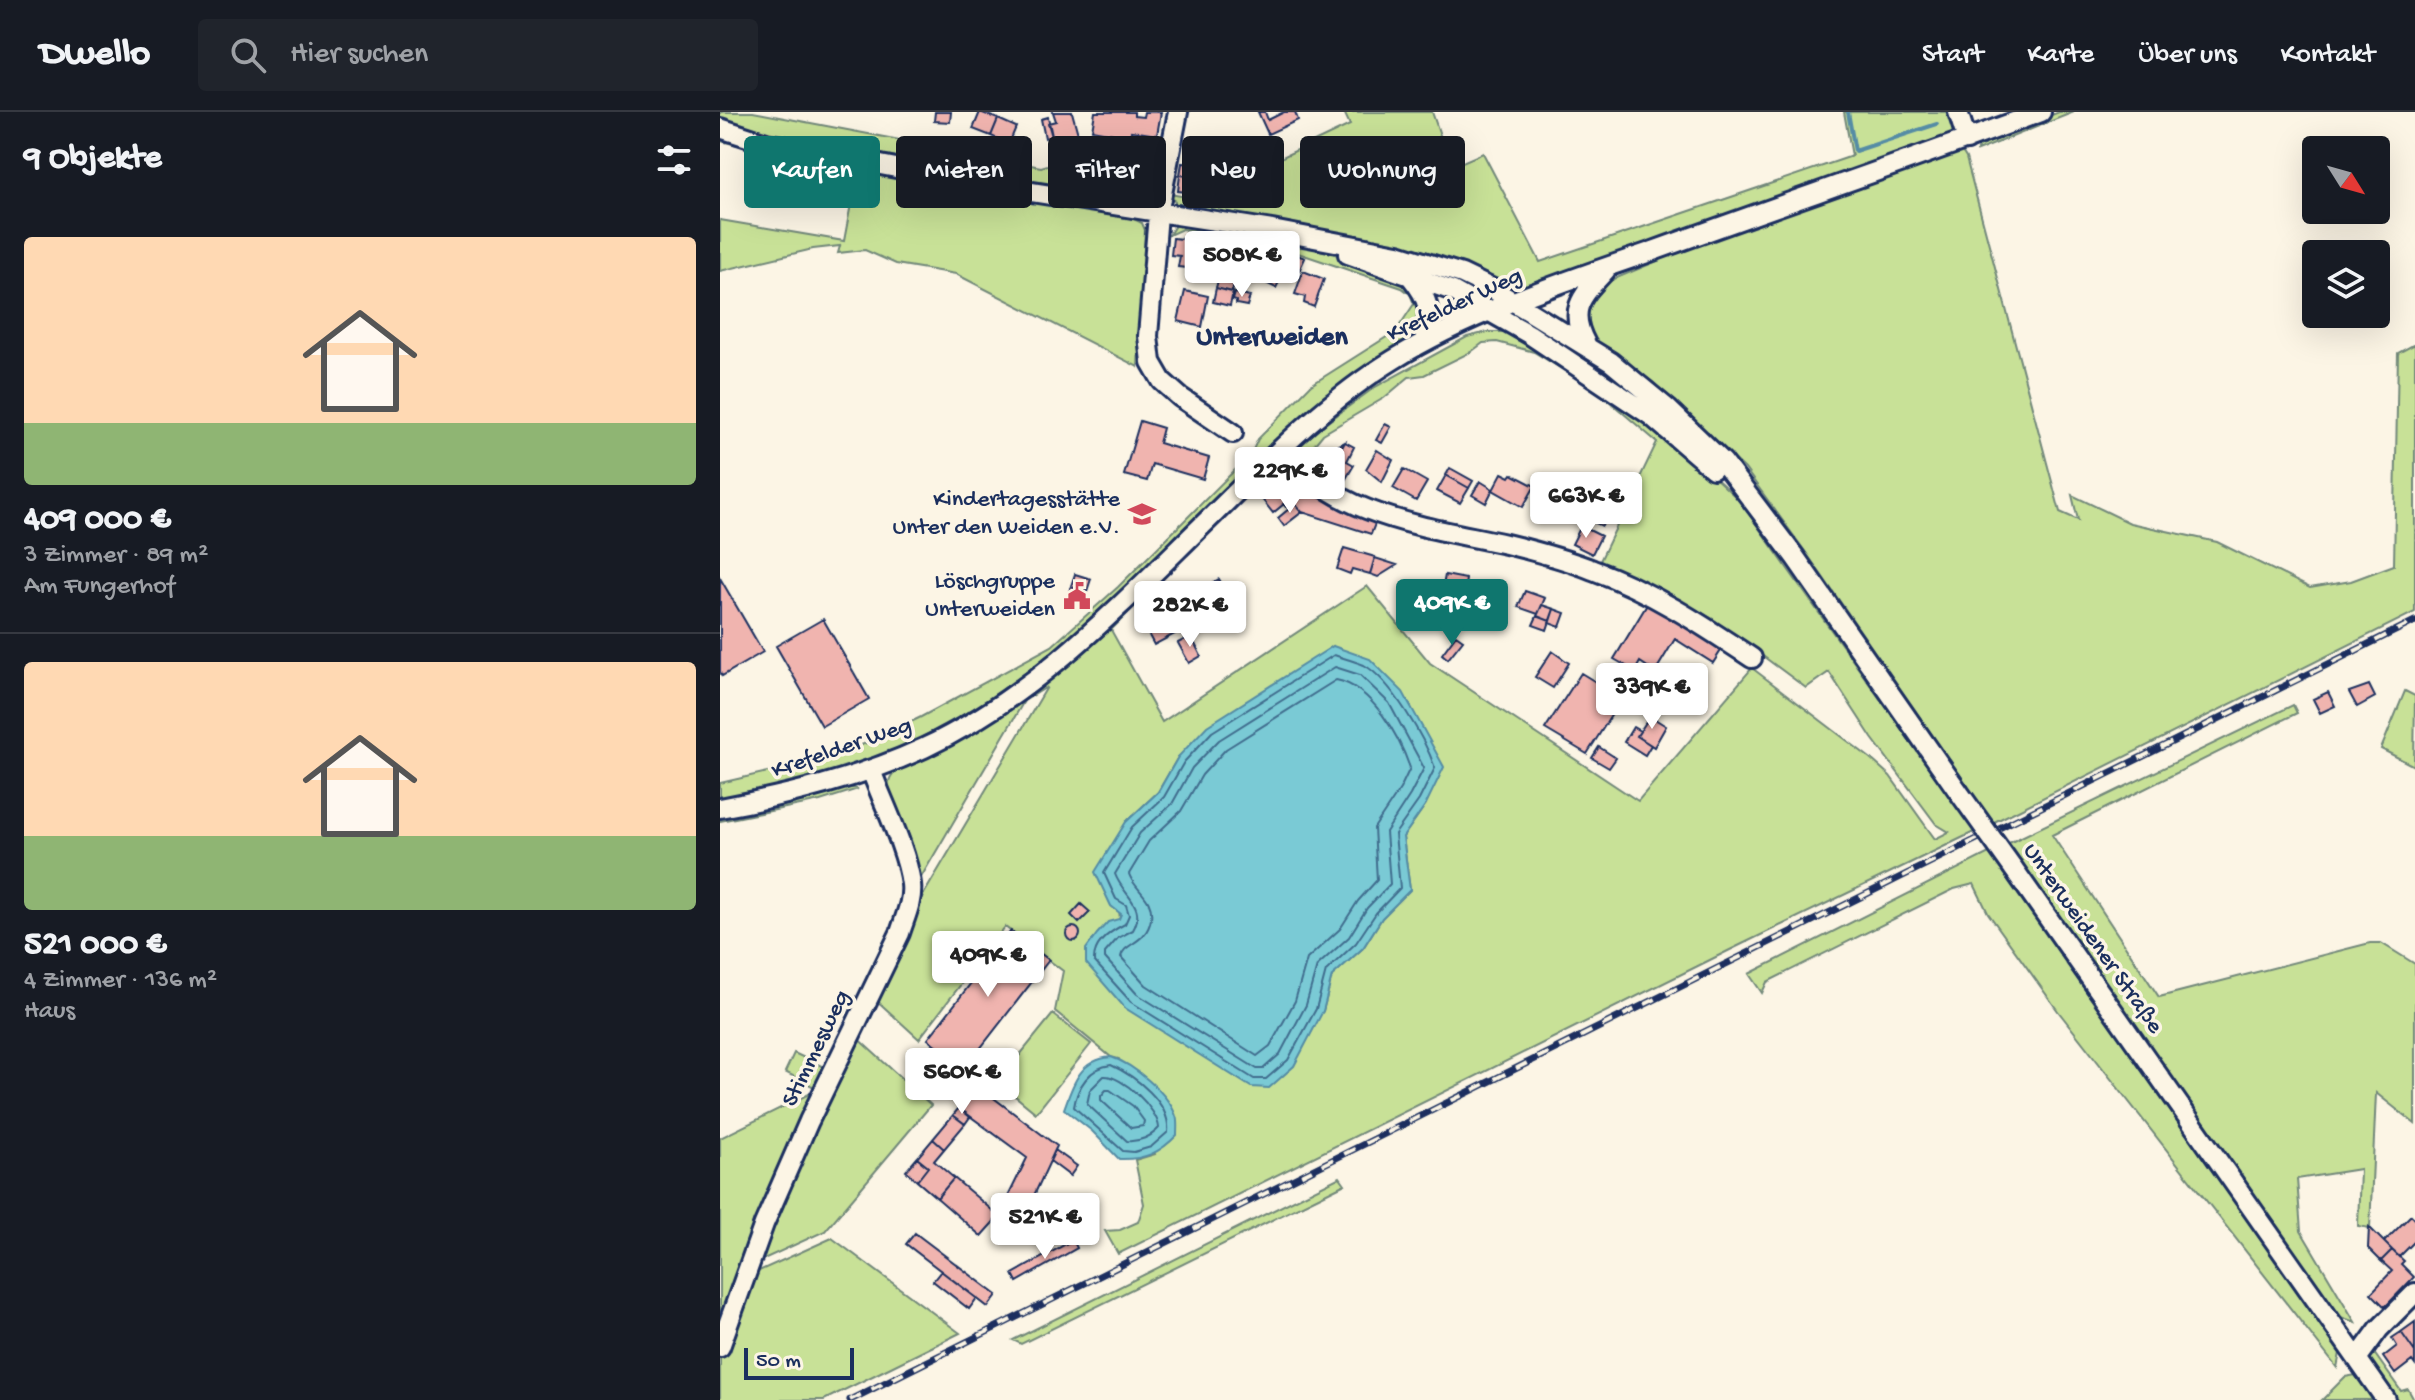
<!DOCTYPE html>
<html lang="de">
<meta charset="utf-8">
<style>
:root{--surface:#171b24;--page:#20242c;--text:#f1f3f6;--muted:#9ea1a6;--line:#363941;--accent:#0f766e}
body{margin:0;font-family:"Gochi Hand",sans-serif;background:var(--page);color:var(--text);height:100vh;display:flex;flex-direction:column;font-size:30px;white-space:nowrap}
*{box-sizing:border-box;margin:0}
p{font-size:26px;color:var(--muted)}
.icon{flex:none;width:44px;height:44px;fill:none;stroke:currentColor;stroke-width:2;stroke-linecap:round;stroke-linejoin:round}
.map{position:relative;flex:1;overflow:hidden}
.sheet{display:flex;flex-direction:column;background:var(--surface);width:720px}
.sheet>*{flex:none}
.top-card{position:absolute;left:24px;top:24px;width:760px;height:72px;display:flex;gap:16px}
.needle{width:52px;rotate:127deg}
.tools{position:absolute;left:1582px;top:24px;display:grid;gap:16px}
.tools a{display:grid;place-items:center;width:88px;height:88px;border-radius:8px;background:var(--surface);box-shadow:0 8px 32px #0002;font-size:40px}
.scale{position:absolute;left:24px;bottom:20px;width:110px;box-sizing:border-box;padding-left:8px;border:4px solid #1b2f5e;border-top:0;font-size:22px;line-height:28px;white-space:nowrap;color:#1b2f5e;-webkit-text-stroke:6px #fcf5e5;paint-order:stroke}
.price{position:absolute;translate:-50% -68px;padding:0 18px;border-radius:8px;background:#fff;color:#222;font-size:26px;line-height:52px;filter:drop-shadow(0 2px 4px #0008)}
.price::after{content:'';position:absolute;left:50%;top:48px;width:24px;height:18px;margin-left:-12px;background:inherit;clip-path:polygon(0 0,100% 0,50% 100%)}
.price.on{background:var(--accent);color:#fff}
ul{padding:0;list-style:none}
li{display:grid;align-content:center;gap:16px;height:424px;padding:0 24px}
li+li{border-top:2px solid var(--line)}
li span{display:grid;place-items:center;height:248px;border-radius:8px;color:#555}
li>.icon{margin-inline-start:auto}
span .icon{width:144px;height:144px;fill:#fffc;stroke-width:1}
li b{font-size:34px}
h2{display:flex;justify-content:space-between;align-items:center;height:96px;padding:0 24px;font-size:34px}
.pill{padding:0 28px;border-radius:8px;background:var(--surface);box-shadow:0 8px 32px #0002;font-size:28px;line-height:72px}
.pill.on{background:var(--accent);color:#fff}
header{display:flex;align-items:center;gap:48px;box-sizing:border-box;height:112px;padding:0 40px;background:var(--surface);border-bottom:2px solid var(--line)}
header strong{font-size:38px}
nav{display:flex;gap:44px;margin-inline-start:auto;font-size:28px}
.search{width:560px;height:72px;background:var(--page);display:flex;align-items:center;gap:20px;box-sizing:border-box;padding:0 28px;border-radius:8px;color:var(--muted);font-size:30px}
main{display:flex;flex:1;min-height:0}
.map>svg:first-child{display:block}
.green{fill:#c8e197;stroke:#72887a;stroke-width:2;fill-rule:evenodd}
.water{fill:#7acad5;stroke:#548ca5;stroke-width:2}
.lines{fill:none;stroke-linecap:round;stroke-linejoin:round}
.shore{stroke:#416d8e;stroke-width:2}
.stream{stroke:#548ca5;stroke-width:4}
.building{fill:#f0b4af;stroke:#1b2f5e;stroke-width:2}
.minor-casing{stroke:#1b2f5e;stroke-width:24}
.minor{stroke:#fcf5e5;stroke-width:18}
.rail-casing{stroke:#1b2f5e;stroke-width:7}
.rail{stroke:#fcf5e5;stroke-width:4;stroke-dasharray:12;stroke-linecap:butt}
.minor-bridge-casing{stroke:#1b2f5e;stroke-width:24;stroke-linecap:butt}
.minor-bridge{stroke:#fcf5e5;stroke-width:18}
.labels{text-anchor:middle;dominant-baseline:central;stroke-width:7;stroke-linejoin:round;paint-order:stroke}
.street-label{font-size:24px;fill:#1b2f5e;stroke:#fcf5e5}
.poi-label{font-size:24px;fill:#1b2f5e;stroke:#fcf5e5;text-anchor:end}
.quarter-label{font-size:28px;font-weight:bold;fill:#1b2f5e;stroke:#fcf5e5}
</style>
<header>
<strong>Dwello</strong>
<div class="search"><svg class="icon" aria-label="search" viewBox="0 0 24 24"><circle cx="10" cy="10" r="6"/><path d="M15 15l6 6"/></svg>Hier suchen</div>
<nav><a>Start</a><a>Karte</a><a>Über uns</a><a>Kontakt</a></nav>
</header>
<main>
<section class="sheet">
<h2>9 Objekte<svg class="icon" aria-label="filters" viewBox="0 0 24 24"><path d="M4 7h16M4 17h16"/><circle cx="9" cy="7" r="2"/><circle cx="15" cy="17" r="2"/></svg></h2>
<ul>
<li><span style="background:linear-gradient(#ffd9b3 75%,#8fb573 0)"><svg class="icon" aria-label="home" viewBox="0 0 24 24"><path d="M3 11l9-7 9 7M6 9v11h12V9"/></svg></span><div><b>409 000 €</b><p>3 Zimmer · 89 m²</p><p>Am Fungerhof</p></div></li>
<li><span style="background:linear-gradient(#ffd9b3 70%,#8fb573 0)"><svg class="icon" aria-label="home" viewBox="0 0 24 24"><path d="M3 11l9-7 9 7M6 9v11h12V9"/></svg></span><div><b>521 000 €</b><p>4 Zimmer · 136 m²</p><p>Haus</p></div></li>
</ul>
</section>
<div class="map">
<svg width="1695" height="1288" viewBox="0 0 1695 1288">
<rect width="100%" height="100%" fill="#fcf5e5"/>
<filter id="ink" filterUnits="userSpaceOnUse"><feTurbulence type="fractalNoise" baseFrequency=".0125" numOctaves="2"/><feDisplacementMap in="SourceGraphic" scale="16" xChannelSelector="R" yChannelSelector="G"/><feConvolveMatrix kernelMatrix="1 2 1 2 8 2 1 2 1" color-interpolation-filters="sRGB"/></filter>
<g filter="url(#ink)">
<!-- green -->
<path class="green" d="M0,0H33L321,55L331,52L356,62L434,77L429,87L421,91L43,20L0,7Z
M624,0H712L731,55L763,41L820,150L1132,44L1124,0H1232L1235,14L1230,26L809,173L797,174L762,162L458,95L450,82L495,90L539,56L630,13Z
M1339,0H1354L1257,39L1259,32Z
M0,24L414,107L422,111L425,118L418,255L236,162L176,152L145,138L118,141L120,134L93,137L0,159V108L124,129L137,60L0,29Z
M1241,38L1246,46L1340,400L1358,408L1352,383L1410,411L1497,430L1590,476L1631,469L1674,453L1678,241L1695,232V500L1254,720L1010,838L398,1142L385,1119L400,1118L418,1110L424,1092L415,1048L435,1042L399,947L391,945L335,899L343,859L285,815L199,927L154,886L195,797L327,575L304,589L196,774L197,750L169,679C167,668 171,663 179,655C219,632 265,613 302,586C393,523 468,439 547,363L391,518L442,610L647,474L710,551L918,689L1032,556L1150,646L1170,664L1215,727L1229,720L1216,712L1152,626L1109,560L1086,576L993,507L951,484L879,451L937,330L876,278L814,240L777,230L763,231L751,240L704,263L689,265L664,286L603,322L594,333L593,346L587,356L575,342L577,335L582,329L655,275L747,225L768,220H786L816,234L952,326L1019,388L1248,711L1267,702L1087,442L1025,357L933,270L874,227L867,212L866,190L887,170L973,134ZM613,534L706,692L683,725L690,778L662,806L643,836L612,864L603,899L400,807L399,798L406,710L438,680L458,645Z
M457,110L579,132L612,141L689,169L705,187L699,221L615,281L396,488L297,573L181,637L113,662L0,689V671L108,646L154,628L201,605L332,534L398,475L531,342L538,327L591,273L676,219L694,192L690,182L682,176L575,140L462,117L449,123Z
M1685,579L1695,584L1694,654L1661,637Z
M1573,593L1577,601L1332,723L1439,885L1650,831H1661L1695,852V1012L1656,981L1650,1116L1638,1114L1640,1057L1577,1067L1581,1119L1635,1210L1612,1202L1289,731Z
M126,675L138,677L100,689L0,709V704L78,689Z
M1269,741L1620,1241L1617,1256L1338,899L1268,801L1254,772L1234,777L1047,870L1042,881L1029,862Z
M333,902L371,932L316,1001L278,970Z
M135,924L211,993L105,1119L35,1151Z
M74,941L108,957L98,977L65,960Z
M97,978L0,1218V1026Z
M620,1065L625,1072L301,1232L293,1228Z
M112,1126L240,1221L104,1288H0V1245L30,1163Z
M1654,1241L1681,1279L1688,1277L1694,1288H1672L1647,1252Z
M1636,1263L1653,1288H1602L1625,1265Z"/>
<!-- water -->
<path class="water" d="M613,534L650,547L683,580L724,655L706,692L683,725L690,778L662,806L643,836L612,864L603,899L574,954L549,976L531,975L405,896L366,851V837L377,822L388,810L399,807L401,802L391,794L375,760L406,710L438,680L458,645L487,614Z
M391,945C413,952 448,981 456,1004C458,1009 457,1017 457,1023C440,1041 424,1048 399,1047L372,1019L344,997C353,971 360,948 391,945Z"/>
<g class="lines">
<!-- shore -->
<path class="shore" d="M614,543C623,546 635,549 644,553C671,568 705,627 715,656L699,688L675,722L680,776L656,801L636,831L606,859L596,897L568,948L546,967H534L411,890L374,849C373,831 391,819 405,812L409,803L406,793L396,787L384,761L412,715L444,685L464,650L492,620Z
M615,555L640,563L669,591L704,656L690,683L666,720L670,772L647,796L629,825L597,854L586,893L560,942L543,957H537L417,882L385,846V841L398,826L413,818C427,793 403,784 395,762L420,721L452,692L472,656L499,628Z
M616,568C652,575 679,624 690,656L680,677L654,716L657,768L638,789L620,817L587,847L575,889L550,934L537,944L426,873L401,845C403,831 427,832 431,807C434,785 415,779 409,762L429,729L461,699L482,663L506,637Z
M391,953C415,964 451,991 448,1020L431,1035L414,1040L403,1039L354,995C357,975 370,955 391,953Z
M384,964C402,963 438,997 439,1016C431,1025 419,1030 407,1029L367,992L370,978Z
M386,978H390L413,994L424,1009L423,1014L411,1016L381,988V984Z"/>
<!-- stream -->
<path class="stream" d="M1128,0L1135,39L1217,12"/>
</g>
<!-- building -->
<path class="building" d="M215,0H231L230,10L214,9Z
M260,0L278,7L271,24L253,17Z
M333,0H352L358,22L352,24V26L333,28L328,11L336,9Z
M375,0H414V4L423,5L424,0H441L437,23L411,19L410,25L372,18Z
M538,0H545L548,8L564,0H575L578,8L548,22Z
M328,5L332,24L325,26L321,7Z
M278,7L296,15L289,32L271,24Z
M415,37L428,39L426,51L413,49Z
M490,47L499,48L497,68L488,66Z
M462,51L489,54L488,66L460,63Z
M460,63L478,64L476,81L458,79Z
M453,126L470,128L467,156L458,155L460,144L451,143Z
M486,133L495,134L493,147L484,146Z
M522,142L544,147L541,164L518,159Z
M577,143L585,146L579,159L571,156Z
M552,154L564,160L556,176L544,170Z
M519,159L534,162L533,168L518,165Z
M583,159L604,167L594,195L584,191L585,185L575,182Z
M498,168L514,172L512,180L496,176Z
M496,176L513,180L510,194L493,190Z
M465,179L488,184L482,215L458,209Z
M515,181L530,184L527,194L516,192V189L513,188Z
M420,309L443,316L439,331L489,346L483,367L432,352L427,369L404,363Z
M665,312L671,315L662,331L656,328Z
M625,330L634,335L627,349L634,353L624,370L608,361Z
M625,330L608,361L598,355L607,339Z
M657,338L673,348L662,370L646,357Z
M730,356L753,369L749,376L726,363Z
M684,357L707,370L696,389L673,376Z
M782,361L790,365L792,362L815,374L803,395L773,378Z
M569,363L589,381L656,409L651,422L582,400L575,392L570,396L566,395L563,392L570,387L558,372Z
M726,363L749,376L740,391L717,379Z
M760,369L773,377L766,391L752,383Z
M558,372L570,387L553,401L541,386Z
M575,392L582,400L564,414L558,406Z
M869,398L886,406L882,414L865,406Z
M861,414L881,424L872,442L852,432Z
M624,436L655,445L650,462L632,457L630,462L617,457Z
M655,446L677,453L658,465L650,462Z
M355,462L371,467L367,479L351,474Z
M725,463L746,467L745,474L758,476L756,489L722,480Z
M0,466L43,540L2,564L0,560Z
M499,467L510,487L482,502L472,482Z
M351,474L367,479L363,494L346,489Z
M758,476L771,479L769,491L756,489Z
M805,479L825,486L818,502L798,495Z
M726,481L742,484L740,497L723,494Z
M473,485L479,496L471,501L464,489Z
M510,487L513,493L518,490L525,504L515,509L509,496L496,503L499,509L489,514L482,502Z
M928,491L1002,537L993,551L955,527L935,560L920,550L915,559L894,547Z
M822,493L834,497L830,509L817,504Z
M834,497L845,501L840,515L829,511Z
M457,498L466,516L434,533L425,516Z
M817,504L830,509L827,518L813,513Z
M103,507L149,587L102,614L56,534Z
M736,523L743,528L728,547L722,542Z
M471,524L481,544L469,551L458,531Z
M832,539L849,551L833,576L815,565Z
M861,561L902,586L867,642L825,617Z
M1649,573L1655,585L1637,595L1629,580Z
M1608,580L1615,594L1600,601L1593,587Z
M930,604L946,614L934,635L917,624Z
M913,615L920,619L917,624L931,633L925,643L904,630Z
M879,635L896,646L889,656L872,646Z
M361,792L370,800L359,811L351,803Z
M346 822a7 7 0 1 1 14 0a7 7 0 1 1-14 0Z
M291,819L329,848L245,956L208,927Z
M258,974L337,1034L304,1105L283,1095L307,1046L239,996Z
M239,996L250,1005L245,1012L233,1003Z
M233,1003L245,1012L224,1037L213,1027Z
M213,1027L224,1037L214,1049L234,1066L217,1086L197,1069L208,1055L197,1046Z
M335,1038L357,1054L350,1064L330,1049Z
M197,1046L208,1055L197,1069L186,1059Z
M234,1066L279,1104L261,1124L217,1086Z
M1691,1103L1695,1107V1129L1679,1145L1664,1130Z
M1649,1115L1672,1138L1661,1149L1648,1136Z
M195,1121L277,1183L268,1195L186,1132Z
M353,1128L357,1136L297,1170L293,1162Z
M1672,1138L1684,1149L1681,1152L1694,1165L1665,1195L1651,1181L1672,1159L1661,1149Z
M221,1159L257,1186L249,1197L213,1169Z
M1695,1210V1240L1681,1220Z
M1681,1220L1695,1240V1253L1692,1249L1675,1262L1663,1245L1677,1234L1672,1226Z"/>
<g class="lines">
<!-- minor casing -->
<g class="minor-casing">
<path id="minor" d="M458,0L438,102L428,224L431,250L442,269L460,285L513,321
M1238,0L1247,28
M0,16L46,31L249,70L552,118L678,142L742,162L771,176L891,250L948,297L1003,350L1075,445L1238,679
M628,142L733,179L809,222L930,303L993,357
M691,165C712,191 710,199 704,230
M866,232C847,197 862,184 886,158
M563,335C611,405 709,415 786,432C815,439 845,447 873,458C931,479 981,512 1032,546
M0,696C70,683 139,666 204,636C318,583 405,488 494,402C550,347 606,289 673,248C748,201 849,168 933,139C1062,92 1193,48 1321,0
M1293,756L1666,1288
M0,1235L44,1112L89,1009L180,821C185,805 193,789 191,772C187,738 163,691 151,658
M1637,1247L1659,1217L1695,1181"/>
</g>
<!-- minor -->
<use href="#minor" class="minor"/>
<!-- rail casing -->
<g class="rail-casing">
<path id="rail" d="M130,1288L1695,509"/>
</g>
<!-- rail -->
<use href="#rail" class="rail"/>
<!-- minor-bridge casing -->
<g class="minor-bridge-casing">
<path id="minor-bridge" d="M1238,679L1293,756"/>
</g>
<!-- minor-bridge -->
<use href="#minor-bridge" class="minor-bridge"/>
</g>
</g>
<!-- icons -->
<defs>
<g id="school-bare" transform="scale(2.16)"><path d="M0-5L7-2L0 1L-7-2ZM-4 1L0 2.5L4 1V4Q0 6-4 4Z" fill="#d1495b" stroke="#fcf5e5" stroke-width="2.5" paint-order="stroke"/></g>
<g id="civic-bare" transform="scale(2.16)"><path d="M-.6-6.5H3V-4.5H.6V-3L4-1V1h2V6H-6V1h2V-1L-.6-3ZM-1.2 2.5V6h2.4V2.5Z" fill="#d1495b" stroke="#fcf5e5" stroke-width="2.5" paint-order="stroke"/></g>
</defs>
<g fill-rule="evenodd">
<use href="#school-bare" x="422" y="402"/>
<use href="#civic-bare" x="357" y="484"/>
</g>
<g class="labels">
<!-- street labels -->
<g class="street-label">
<text transform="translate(735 194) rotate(-25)">Krefelder Weg</text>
<text transform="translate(122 637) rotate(-19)">Krefelder Weg</text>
<text transform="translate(1372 827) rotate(55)">Unterweidener Straße</text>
<text transform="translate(97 937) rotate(-64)">Stimmesweg</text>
</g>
<!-- poi labels -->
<g class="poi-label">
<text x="400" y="388">Kindertagesstätte<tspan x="400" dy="28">Unter den Weiden e.V.</tspan></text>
<text x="335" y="470">Löschgruppe<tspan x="335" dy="28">Unterweiden</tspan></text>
</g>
<!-- quarter labels -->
<g class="quarter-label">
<text x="552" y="226">Unterweiden</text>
</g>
</g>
</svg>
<div class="tools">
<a><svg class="needle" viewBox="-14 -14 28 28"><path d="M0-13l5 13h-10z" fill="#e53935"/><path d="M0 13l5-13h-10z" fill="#9ea1a6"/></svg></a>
<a><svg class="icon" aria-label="layers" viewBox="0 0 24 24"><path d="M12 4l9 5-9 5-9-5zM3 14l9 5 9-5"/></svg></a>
</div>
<div class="scale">50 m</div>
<b class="price" style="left:522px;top:187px">508K €</b>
<b class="price" style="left:570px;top:403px">229K €</b>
<b class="price" style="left:866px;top:428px">663K €</b>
<b class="price on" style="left:732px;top:535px">409K €</b>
<b class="price" style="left:470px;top:537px">282K €</b>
<b class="price" style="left:932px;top:619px">339K €</b>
<b class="price" style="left:268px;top:887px">409K €</b>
<b class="price" style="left:242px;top:1004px">560K €</b>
<b class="price" style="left:325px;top:1149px">521K €</b>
<div class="top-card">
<a class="pill on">Kaufen</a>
<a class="pill">Mieten</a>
<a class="pill">Filter</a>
<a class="pill">Neu</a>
<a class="pill">Wohnung</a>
</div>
</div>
</main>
